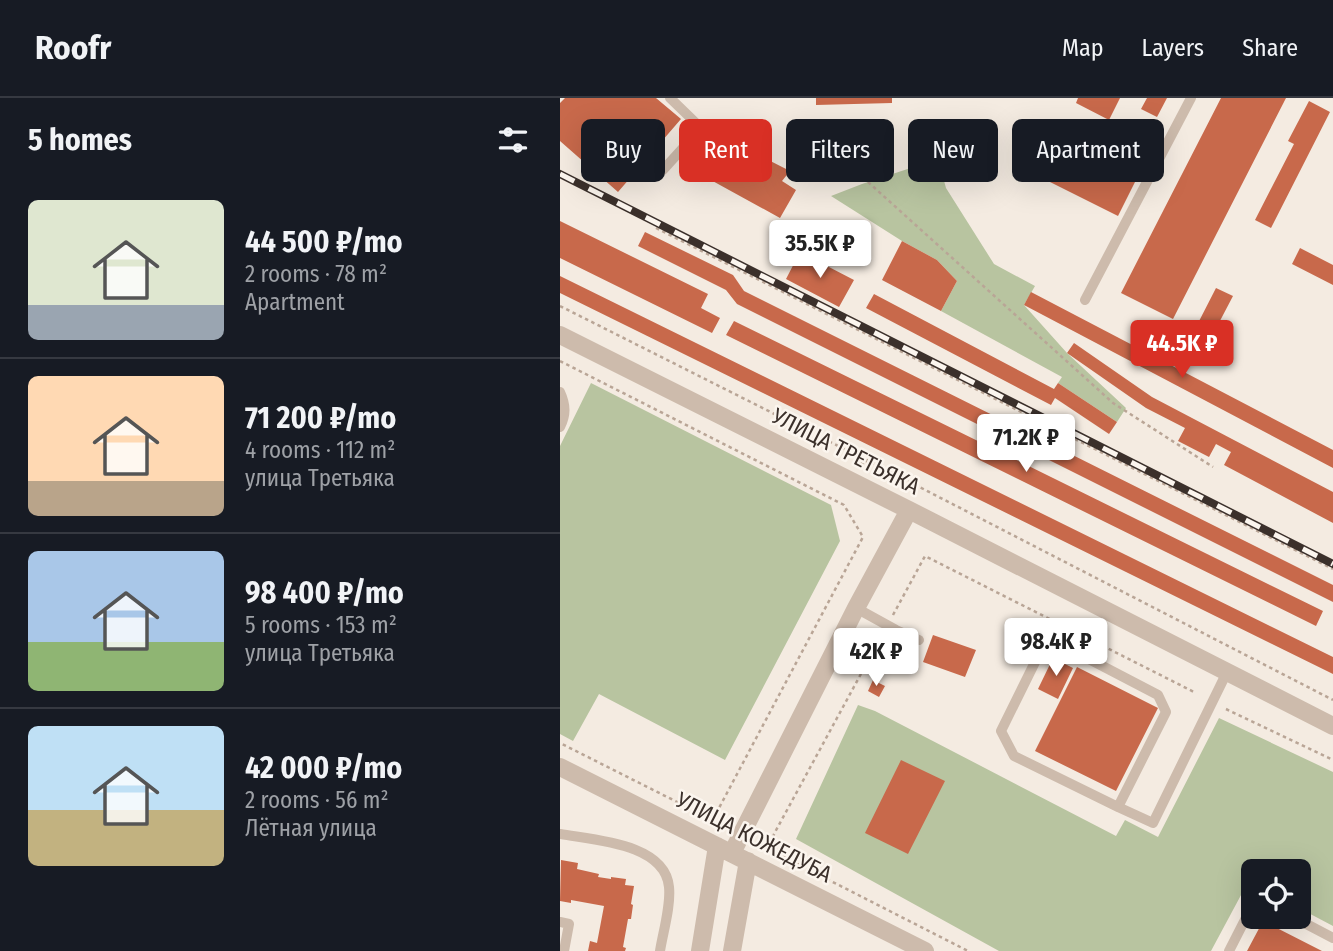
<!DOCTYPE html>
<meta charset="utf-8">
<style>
:root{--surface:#171b24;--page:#242831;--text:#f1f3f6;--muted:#9ea1a6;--line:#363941;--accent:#d93025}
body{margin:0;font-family:"Fira Sans Condensed",sans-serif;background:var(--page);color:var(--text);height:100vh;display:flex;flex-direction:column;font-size:26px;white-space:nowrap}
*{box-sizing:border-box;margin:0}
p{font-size:23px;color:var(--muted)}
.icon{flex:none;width:38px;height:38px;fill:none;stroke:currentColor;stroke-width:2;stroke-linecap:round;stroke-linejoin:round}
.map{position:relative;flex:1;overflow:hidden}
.panel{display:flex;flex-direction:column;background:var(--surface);width:560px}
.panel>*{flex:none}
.guide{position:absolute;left:21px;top:21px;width:646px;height:63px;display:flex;gap:14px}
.buttons{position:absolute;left:681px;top:761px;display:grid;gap:14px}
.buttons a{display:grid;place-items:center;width:70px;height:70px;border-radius:10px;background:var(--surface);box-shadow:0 7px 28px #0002;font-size:35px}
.price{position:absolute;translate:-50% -60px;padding:0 16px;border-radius:7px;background:#fff;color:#222;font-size:23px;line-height:46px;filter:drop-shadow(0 2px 4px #0008)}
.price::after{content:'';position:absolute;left:50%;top:42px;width:21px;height:16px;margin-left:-10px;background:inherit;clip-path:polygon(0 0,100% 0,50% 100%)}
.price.selected{background:var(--accent);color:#fff}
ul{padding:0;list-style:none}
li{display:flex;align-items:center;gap:21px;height:175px;padding:0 28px}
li+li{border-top:2px solid var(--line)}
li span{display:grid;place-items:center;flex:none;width:196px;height:140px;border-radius:10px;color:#555}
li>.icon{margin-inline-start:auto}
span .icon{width:84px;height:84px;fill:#fffc;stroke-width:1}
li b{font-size:30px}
h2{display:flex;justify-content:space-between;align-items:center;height:84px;padding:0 28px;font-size:30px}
.tag{padding:0 24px;border-radius:10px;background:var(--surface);box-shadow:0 7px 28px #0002;font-size:24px;line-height:63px}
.tag.selected{background:var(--accent);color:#fff}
header{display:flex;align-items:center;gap:42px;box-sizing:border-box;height:98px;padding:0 35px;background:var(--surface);border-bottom:2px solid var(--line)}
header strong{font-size:33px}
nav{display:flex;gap:38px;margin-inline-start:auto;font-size:24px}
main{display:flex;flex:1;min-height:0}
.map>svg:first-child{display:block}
.green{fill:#b8c4a0}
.building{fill:#c8694b}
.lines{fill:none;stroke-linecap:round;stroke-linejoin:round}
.path{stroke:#b9a596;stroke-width:2.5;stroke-dasharray:3.5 3.5;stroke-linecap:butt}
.lane{stroke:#cdbbac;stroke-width:10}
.street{stroke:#cdbbac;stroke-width:18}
.rail-casing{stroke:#3b302b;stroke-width:8}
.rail{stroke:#fbf5ee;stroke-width:5;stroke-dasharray:16;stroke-linecap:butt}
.labels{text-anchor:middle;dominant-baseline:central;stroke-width:5;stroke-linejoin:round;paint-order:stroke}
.street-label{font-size:23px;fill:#3b302b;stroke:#fbf5ee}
</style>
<header>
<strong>Roofr</strong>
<nav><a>Map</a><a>Layers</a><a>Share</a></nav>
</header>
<main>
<section class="panel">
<h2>5 homes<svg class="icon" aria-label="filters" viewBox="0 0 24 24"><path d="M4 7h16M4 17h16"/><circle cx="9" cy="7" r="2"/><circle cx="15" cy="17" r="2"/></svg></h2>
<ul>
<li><span style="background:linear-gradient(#dfe7d0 75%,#9aa5b1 0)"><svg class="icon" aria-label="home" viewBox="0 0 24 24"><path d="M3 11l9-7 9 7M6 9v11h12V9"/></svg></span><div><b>44 500 ₽/mo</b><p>2 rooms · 78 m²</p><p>Apartment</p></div></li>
<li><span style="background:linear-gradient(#ffd9b3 75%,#b9a48a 0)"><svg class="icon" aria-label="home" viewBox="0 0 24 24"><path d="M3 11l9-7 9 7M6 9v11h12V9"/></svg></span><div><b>71 200 ₽/mo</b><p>4 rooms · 112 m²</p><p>улица Третьяка</p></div></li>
<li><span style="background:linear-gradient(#a9c7e8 65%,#8fb573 0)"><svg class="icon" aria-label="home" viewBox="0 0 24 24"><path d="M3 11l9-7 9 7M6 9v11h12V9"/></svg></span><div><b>98 400 ₽/mo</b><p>5 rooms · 153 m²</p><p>улица Третьяка</p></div></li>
<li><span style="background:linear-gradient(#bfe0f5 60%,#c2b280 0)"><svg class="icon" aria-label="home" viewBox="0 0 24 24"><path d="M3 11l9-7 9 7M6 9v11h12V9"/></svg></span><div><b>42 000 ₽/mo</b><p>2 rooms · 56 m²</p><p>Лётная улица</p></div></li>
</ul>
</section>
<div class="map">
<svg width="773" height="853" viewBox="0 0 773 853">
<rect width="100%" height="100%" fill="#f4ebe1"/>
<!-- green -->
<path class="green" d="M378,61L386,90L434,166L475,188L464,207L507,255L566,310L557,324L498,285L502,279L381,213L397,183L377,162L342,143L271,98L302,86Z
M31,285L271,407L280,443L165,662L39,596L13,643L0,636V348Z
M298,607L315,613L556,738L565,722L598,739L659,620L773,674V828L739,810L738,774H693V786L688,784L651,853H439L236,741Z"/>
<!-- building -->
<path class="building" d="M5,0H96L121,21L58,94L0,43V5Z
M256,0H332V5L256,7Z
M518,0H560L549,22L516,5Z
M587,0H607L597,19L581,11Z
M661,0H726L613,221L561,195Z
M749,3L770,14L711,130L695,122L734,46L728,43Z
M510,36L581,72L558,118L486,82Z
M169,42L230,73L222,83L236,92L220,120L149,81Z
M0,123L148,196L141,210L160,220L152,235L0,160Z
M85,134L173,177L184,193L773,487V504L177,206L166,192L78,148Z
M342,143L377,162L397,183L381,213L322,182Z
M740,150L773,167V187L732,166Z
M240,154L294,182L279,209L226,181Z
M0,178L773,559V576L0,195Z
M656,190L673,198L651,240L635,231Z
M471,194L773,352V370L464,207Z
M314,196L494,291L498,285L557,324L549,336L495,300L491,307L306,210Z
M174,223L763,513L756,528L166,237Z
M514,245L592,299L773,394V425L664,367L671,354L656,346L649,359L618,343L625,330L586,310L507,255Z
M373,537L416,552L405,579L363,564Z
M493,560L513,570L498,601L478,591Z
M517,569L598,610L556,693L475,653Z
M313,582L325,588L319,599L308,593Z
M341,662L385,683L348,756L305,735Z
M1,762L18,765L17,771L39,776L38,779L51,781V779L66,781L65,787L74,788L71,806L73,807L71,821H68L63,849L66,850L65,853H28L30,843L37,845L44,808L11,802V805L0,803Z
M703,823L762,853H687Z"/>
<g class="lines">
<!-- path -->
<path class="path" d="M308,84L553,305L653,369
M96,130L773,471
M0,208L294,356L293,361L304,367L307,362L773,602
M0,263L284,407L303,439L159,710L151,715H139L0,645
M333,517L365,458L636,595
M321,539L214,736L212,745L216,755L408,853
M666,611L773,662"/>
<!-- lane -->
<path class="lane" d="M103,72L141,30L110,0
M525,202L631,0
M0,294C6,307 6,317 0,329
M296,510L336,532L359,542
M558,709L606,614L598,597L504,548L481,552L441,633L454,658L558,709L593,725L667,574
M0,736C33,742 105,745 109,789C111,808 103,834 100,853
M733,819L773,840
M0,824L9,826L4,853
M669,853L693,806"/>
<!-- street -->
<path class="street" d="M0,237L349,412L773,628
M0,669L365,853
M172,755L296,510L349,412
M140,853L157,748
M172,853L188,763"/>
<!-- rail casing -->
<g class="rail-casing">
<path id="rail" d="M0,76L773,466"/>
</g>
<!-- rail -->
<use href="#rail" class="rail"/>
</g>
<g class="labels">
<!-- street labels -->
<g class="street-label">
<text transform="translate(286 353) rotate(27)">УЛИЦА ТРЕТЬЯКА</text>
<text transform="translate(194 739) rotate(27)">УЛИЦА КОЖЕДУБА</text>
</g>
</g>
</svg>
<div class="buttons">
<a><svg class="icon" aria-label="locate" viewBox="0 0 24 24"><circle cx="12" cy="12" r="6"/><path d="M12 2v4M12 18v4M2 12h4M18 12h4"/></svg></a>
</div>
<b class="price" style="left:260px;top:182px">35.5K ₽</b>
<b class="price selected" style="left:622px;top:282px">44.5K ₽</b>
<b class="price" style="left:466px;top:376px">71.2K ₽</b>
<b class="price" style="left:496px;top:580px">98.4K ₽</b>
<b class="price" style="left:316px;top:590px">42K ₽</b>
<div class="guide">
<a class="tag">Buy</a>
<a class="tag selected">Rent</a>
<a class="tag">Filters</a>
<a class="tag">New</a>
<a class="tag">Apartment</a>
</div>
</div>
</main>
